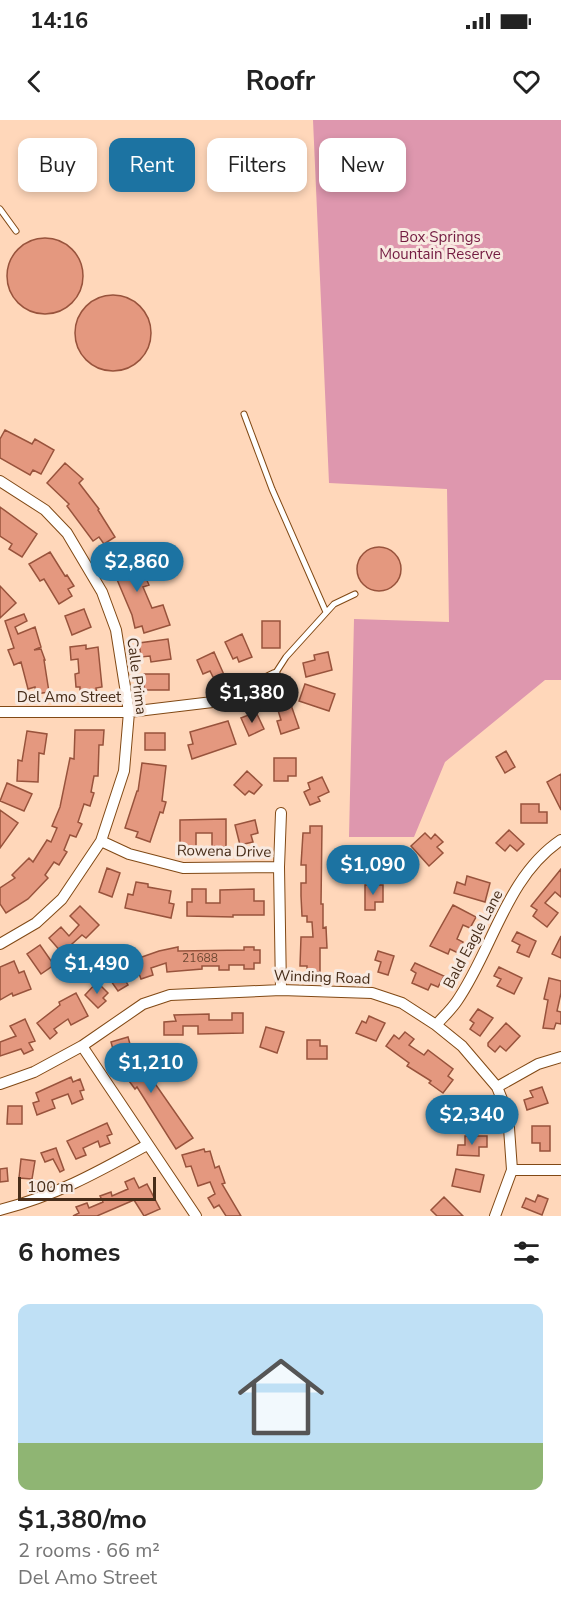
<!DOCTYPE html>
<meta charset="utf-8">
<style>
:root{--surface:#fff;--page:#f2f2f2;--text:#222;--muted:#767676;--accent:#1c73a2}
body{margin:0;font-family:"Nunito Sans",sans-serif;background:var(--page);color:var(--text);height:100vh;display:flex;flex-direction:column;font-size:22px;white-space:nowrap}
*{box-sizing:border-box;margin:0}
p{font-size:20px;color:var(--muted)}
.icon{flex:none;width:33px;height:33px;fill:none;stroke:currentColor;stroke-width:2;stroke-linecap:round;stroke-linejoin:round}
.map{position:relative;height:1096px;overflow:hidden}
.drawer{display:flex;flex-direction:column;background:var(--surface);flex:1}
.drawer>*{flex:none}
.top-card{position:absolute;left:18px;top:18px;width:525px;height:54px;display:flex;gap:12px}
.scale{position:absolute;left:18px;bottom:15px;width:138px;box-sizing:border-box;padding-left:6px;border:3px solid #472d19;border-top:0;font-size:16px;line-height:21px;white-space:nowrap;color:#472d19;-webkit-text-stroke:4px #f8eae1;paint-order:stroke}
.price{position:absolute;translate:-50% -51px;padding:0 14px;border-radius:21px;background:var(--accent);color:#fff;font-size:20px;line-height:39px;filter:drop-shadow(0 2px 3px #0008)}
.price::after{content:'';position:absolute;left:50%;top:36px;width:18px;height:14px;margin-left:-9px;background:inherit;clip-path:polygon(0 0,100% 0,50% 100%)}
.price.on{background:#222;color:#fff}
ul{padding:0;list-style:none}
li{display:grid;align-content:center;gap:12px;height:318px;padding:0 18px}
li span{display:grid;place-items:center;height:186px;border-radius:12px;color:#555}
li>.icon{margin-inline-start:auto}
span .icon{width:108px;height:108px;fill:#fffc;stroke-width:1}
li b{font-size:26px}
h2{display:flex;justify-content:space-between;align-items:center;height:72px;padding:0 18px;font-size:26px}
.chip{padding:0 21px;border-radius:12px;background:var(--surface);box-shadow:0 3px 9px #0003;font-size:21px;line-height:54px}
.chip.on{background:var(--accent);color:#fff}
.status{display:flex;justify-content:space-between;align-items:center;height:42px;padding:0 30px;background:var(--surface);direction:ltr}
.status svg{height:16px;fill:currentColor}
header{display:flex;justify-content:space-between;align-items:center;height:78px;padding:0 18px;background:var(--surface);font-size:27px;font-weight:700}
.map>svg:first-child{display:block}
.green{fill:#de97ae}
.building{fill:#e4987f;stroke:#98533c;stroke-width:1.5}
.lines{fill:none;stroke-linecap:round;stroke-linejoin:round}
.service-casing{stroke:#814915;stroke-width:7}
.minor-casing{stroke:#814915;stroke-width:12}
.service{stroke:#fff;stroke-width:5}
.minor{stroke:#fff;stroke-width:10}
.labels{text-anchor:middle;dominant-baseline:central;stroke-width:6;stroke-linejoin:round;paint-order:stroke}
.number-label{font-size:12px;fill:#6e4832}
.park-label{font-size:15px;fill:#731b41;stroke:#f8eae1}
.street-label{font-size:15px;fill:#472d19;stroke:#f8eae1}
</style>
<div class="status"><b>14:16</b><svg viewBox="0 0 49 12"><path d="M0 12V9h3v3zM5 12V6h3v6zM10 12V3h3v9zM15 12V0h3v12zM26 1h20v11H26zM47 4h2v5h-2z"/></svg></div>
<header><svg class="icon" aria-label="back" viewBox="0 0 24 24"><path d="M15 5l-7 7 7 7"/></svg>Roofr<svg class="icon" aria-label="heart" viewBox="0 0 24 24"><path d="M12 20l-8-8c-3-5 5-10 8-4 3-6 11-1 8 4z"/></svg></header>
<div class="map">
<svg width="561" height="1096" viewBox="0 0 561 1096">
<rect width="100%" height="100%" fill="#ffd7ba"/>
<!-- green -->
<path class="green" d="M313,0H561V560H545L445,642L414,717H349L354,499L449,502L447,369L329,363Z"/>
<!-- building -->
<path class="building" d="M7 156a38 38 0 1 1 76 0a38 38 0 1 1-76 0Z
M75 213a38 38 0 1 1 76 0a38 38 0 1 1-76 0Z
M5,310L32,324L35,319L54,330L41,354L33,350L30,355L0,338V319Z
M65,343L83,359L79,363L99,389L98,390L115,417L104,424L99,417L93,421L67,386L69,384L47,363Z
M0,387L37,414L22,437L9,429L12,424L0,416Z
M357 449a22 22 0 1 1 44 0a22 22 0 1 1-44 0Z
M125,429L129,439L136,436L149,465L143,467L152,488L163,485L170,505L144,513L142,506L135,508L132,495L107,436Z
M50,432L65,456L67,455L74,466L68,469L72,476L59,484L44,459L40,461L29,444Z
M0,466L16,483L0,498Z
M84,489L91,507L72,515L65,496Z
M24,494L27,501L15,507L18,514L35,507L41,527L34,530L41,529L45,540H44L49,572L36,574L35,567L28,569L21,542L14,545L8,530L14,528L5,501Z
M262,501H280V528H262Z
M242,514L252,537L239,542L237,537L233,539L225,522Z
M168,519L171,539L151,542L150,536L141,537L139,523Z
M86,525V529L98,527L102,567L96,568L97,573L80,574V567H76L75,554L79,553L78,539L71,540L70,527Z
M214,532L225,557L215,561L210,551L203,554L197,540Z
M328,532L332,550L306,557L303,543L315,540L314,535Z
M144,554H169V570H144Z
M305,564L335,574L329,591L299,581Z
M290,582L299,608L281,614L277,601L281,600L277,587Z
M256,592L264,609L249,616L241,598Z
M228,601L236,624L192,639L188,625L193,624L190,612Z
M75,610H104L103,625H99L98,656H94L91,672L94,673L90,686L84,684L78,702L82,704L76,717L70,715L64,730L67,732L59,745L54,742L45,755L48,758L28,779L6,793L0,784V768L15,758L12,755L29,738L33,742L47,720L51,722L57,708L52,706L60,687L70,638L74,639Z
M27,611L47,614L44,634L39,633L38,662L17,661L18,640L22,641Z
M145,613H165V630H145Z
M506,631L515,647L505,653L496,637Z
M274,638H296V656H288V661H274Z
M142,643L166,646L162,681L166,682L163,693L160,692L150,722L136,717L138,712L125,708L137,671H138Z
M247,651L262,665L254,674L249,671L245,675L234,665Z
M561,654V690L547,662Z
M322,657L329,672L318,677L320,681L310,685L304,672L310,669L308,663Z
M7,663L32,674L24,691L0,681Z
M521,684H539V692H547V703H521Z
M0,690L18,703L0,728Z
M226,699V727H212V713H196V727H180V700Z
M255,700L258,713L251,715L253,722L240,725L235,705Z
M310,706H322L321,784H323V808L326,807L327,828H320V852H307V846H300L301,817H313L312,802H307V796H302L301,776V763H306V745H301L303,713H310Z
M509,710L524,724L517,731L510,725L505,731L496,723Z
M425,713L431,719L435,714L443,722L437,727L443,733L429,746L411,726Z
M107,748L120,753L112,777L99,772Z
M561,749V777L555,772L545,783L558,793L547,807L533,796L537,790L531,786Z
M467,756L490,763L485,782L454,773L457,762L465,765Z
M136,762L148,764V767L171,771L169,783L174,784L171,798L125,788L128,774L133,775Z
M365,765H383V782H375V790H365Z
M192,769H206V783H220V770L254,769V781H264V795H233V797L187,796V782H192Z
M453,785L476,797L470,808L463,805L457,819L463,822L458,833L450,829L448,834L430,826Z
M80,786L99,805L86,818L82,815L62,833L49,818L61,807L69,816L79,805L70,796Z
M517,812L536,821L529,837L517,832L520,825L512,821Z
M561,816V838L552,834Z
M40,825L54,845L41,854L27,834Z
M178,827V831L244,830V827H254V830H260V843H254V849H244V845H229V850H219V846H202V849L167,852L166,843L151,848L153,855L141,859L138,851L125,860L128,865L118,871L106,854L122,844L159,831Z
M378,831L394,836L388,855L378,852L381,842L375,840Z
M14,841L19,853L24,851L31,869L13,876L12,873L0,880V847Z
M415,843L444,856L438,867L431,864L428,870L412,863L416,853L411,850Z
M499,847L522,858L514,874L497,866L501,859L494,856Z
M549,858L561,861V873L557,891L561,892V904L556,903L554,909L543,908L548,880L544,879Z
M97,862L108,873L103,878L106,881L98,888L85,875Z
M76,873L88,896L71,905L68,899L54,909L57,913L50,919L37,903L60,885L59,882Z
M478,889L493,898L480,916L470,909L474,903L470,900Z
M232,893H243V913L198,914V906H183V915H164V902L176,901L174,895L209,894V900H232Z
M369,896L385,903L376,921L356,913L362,901L366,903Z
M25,899L35,921L29,923L33,930L24,934L21,929L0,936V922L16,916L10,906Z
M506,903L520,916L506,931L500,926L495,932L488,926V923Z
M266,907L284,912L277,933L260,927Z
M405,912L414,919L409,925L424,935L428,930L453,949L448,956L453,960L443,973L429,963L431,961L407,946L409,943L386,926L394,915L399,919Z
M128,917L135,942L138,940L149,955L193,1018L176,1029L137,967L135,969L126,957L131,953L123,942L117,944L111,922Z
M307,920H320V926H327V939H307Z
M71,957L73,962L80,959L84,970L80,971L83,979L72,984L68,974L52,980L55,988L37,995L33,983L39,981L36,973Z
M542,967L548,983L527,990L524,980L533,977L530,971Z
M467,978L470,985L477,982L482,992L456,1002L449,985Z
M8,986H22V1004H7Z
M107,1003L112,1014L107,1016L110,1023L100,1027L98,1021L83,1028L86,1035L76,1039L67,1021Z
M532,1006H550V1031H540V1023H532Z
M465,1016H487V1027H479V1036L457,1035L458,1025H465Z
M56,1028L64,1050L60,1052L53,1039L45,1042L41,1033Z
M204,1029L205,1032L210,1031L215,1048L219,1046L225,1063L222,1064L241,1096H226L219,1085L214,1088L208,1078L215,1074L210,1062L198,1066L191,1046L186,1047L182,1035Z
M21,1039L35,1041L32,1059L19,1058Z
M7,1048L8,1061L0,1062V1049Z
M456,1049L484,1055L480,1072L452,1066Z
M134,1058L139,1068L147,1064L160,1089L144,1096L134,1080L97,1096H73L79,1093L76,1087L87,1083L89,1088L103,1082L100,1076L111,1072L112,1076L128,1069L125,1062Z
M538,1075L548,1079L542,1095L522,1087L526,1078L535,1082Z
M444,1077L463,1096H437L431,1090Z"/>
<g class="lines">
<!-- service casing -->
<g class="service-casing">
<path id="service" d="M0,89L16,111
M244,294L272,369L326,492
M275,554L286,537L334,484L355,474"/>
</g>
<!-- minor casing -->
<g class="minor-casing">
<path id="minor" d="M0,361L45,390L67,413L102,472L116,510L129,592L124,651L101,721L62,779L36,803L0,824
M0,592H129L221,581L275,555
M281,693L279,747L281,870
M101,721L129,734L183,748L279,747
M436,905C443,897 451,890 457,881C493,829 506,757 561,720
M82,926L196,1096
M0,964L34,952L82,926L143,884L170,875L281,870L372,873L402,883L436,905L462,926L497,967L508,994L512,1050L495,1096
M497,967L538,944L561,937
M512,1050H561
M0,1090C57,1075 96,1053 147,1025"/>
</g>
<!-- service -->
<use href="#service" class="service"/>
<!-- minor -->
<use href="#minor" class="minor"/>
</g>
<g class="labels">
<!-- number labels -->
<g class="number-label">
<text x="200" y="838">21688</text>
</g>
<!-- park labels -->
<g class="park-label">
<text x="440" y="117">Box Springs<tspan x="440" dy="17">Mountain Reserve</tspan></text>
</g>
<!-- street labels -->
<g class="street-label">
<text transform="translate(137 556) rotate(83)">Calle Prima</text>
<text x="69" y="577">Del Amo Street</text>
<text transform="translate(224 731) rotate(1)">Rowena Drive</text>
<text transform="translate(473 819) rotate(-62)">Bald Eagle Lane</text>
<text transform="translate(322 857) rotate(2)">Winding Road</text>
</g>
</g>
</svg>
<div class="scale">100 m</div>
<b class="price" style="left:137px;top:473px">$2,860</b>
<b class="price on" style="left:252px;top:604px">$1,380</b>
<b class="price" style="left:373px;top:776px">$1,090</b>
<b class="price" style="left:97px;top:875px">$1,490</b>
<b class="price" style="left:151px;top:974px">$1,210</b>
<b class="price" style="left:472px;top:1026px">$2,340</b>
<div class="top-card">
<a class="chip">Buy</a>
<a class="chip on">Rent</a>
<a class="chip">Filters</a>
<a class="chip">New</a>
</div>
</div>
<section class="drawer">
<h2>6 homes<svg class="icon" aria-label="filters" viewBox="0 0 24 24"><path d="M4 7h16M4 17h16"/><circle cx="9" cy="7" r="2"/><circle cx="15" cy="17" r="2"/></svg></h2>
<ul>
<li><span style="background:linear-gradient(#bfe0f5 75%,#8fb573 0)"><svg class="icon" aria-label="home" viewBox="0 0 24 24"><path d="M3 11l9-7 9 7M6 9v11h12V9"/></svg></span><div><b>$1,380/mo</b><p>2 rooms · 66 m²</p><p>Del Amo Street</p></div></li>
</ul>
</section>
